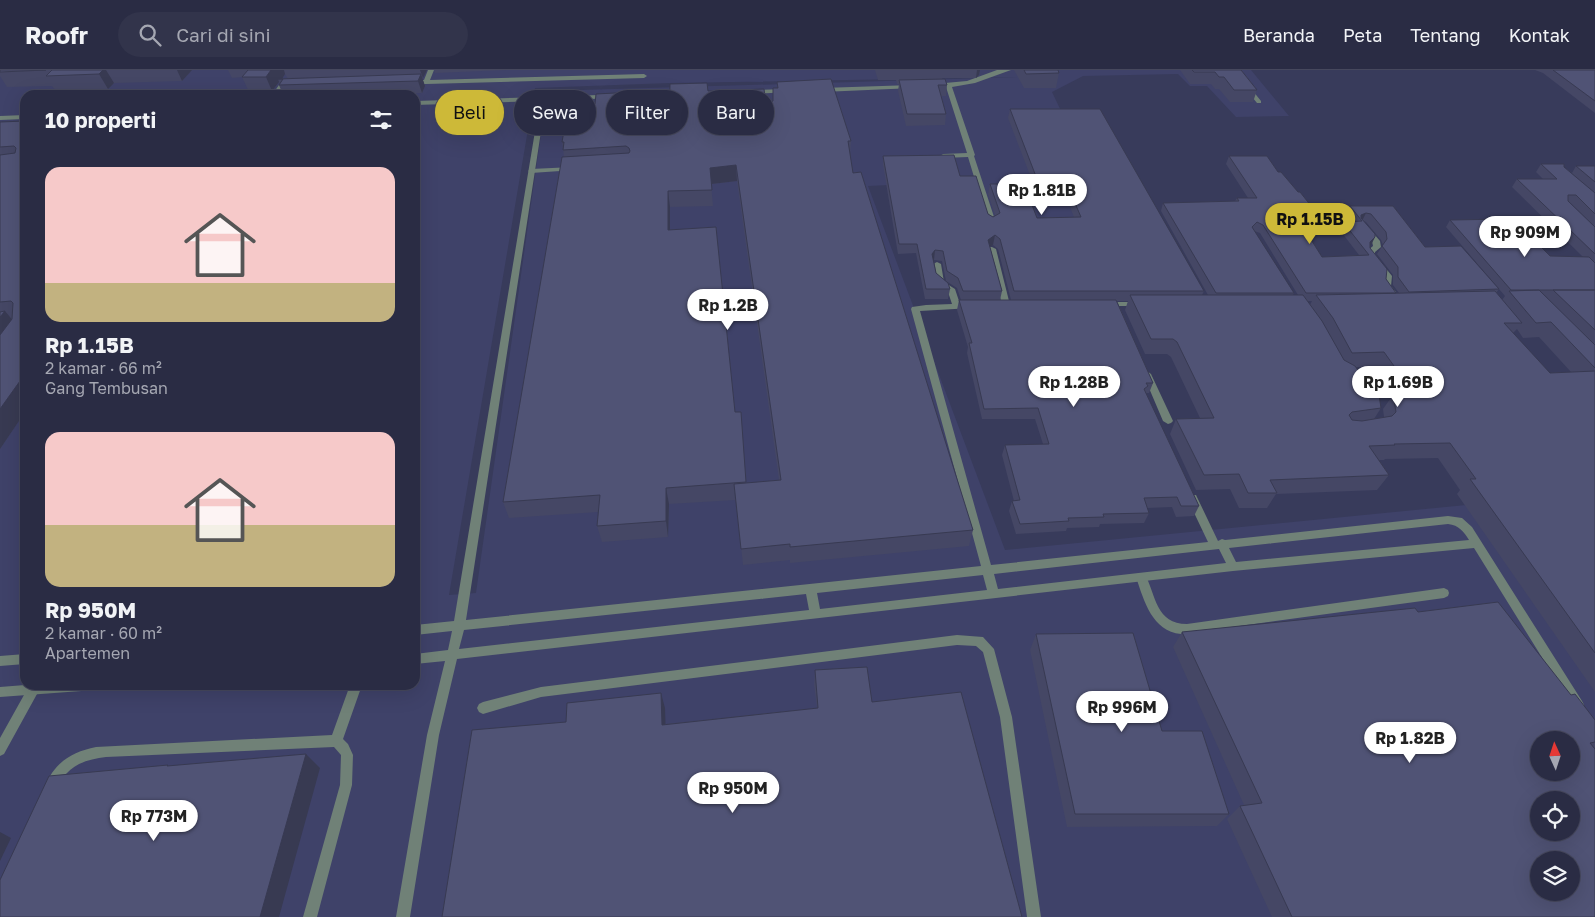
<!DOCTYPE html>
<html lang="id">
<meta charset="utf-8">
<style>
:root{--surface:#2a2c44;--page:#32344b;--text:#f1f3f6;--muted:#a5a7b2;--line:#46485d;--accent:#cdb938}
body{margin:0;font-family:"Golos Text",sans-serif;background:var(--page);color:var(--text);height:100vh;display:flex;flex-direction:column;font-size:19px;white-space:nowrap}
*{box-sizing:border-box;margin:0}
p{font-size:16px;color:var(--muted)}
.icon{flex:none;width:28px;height:28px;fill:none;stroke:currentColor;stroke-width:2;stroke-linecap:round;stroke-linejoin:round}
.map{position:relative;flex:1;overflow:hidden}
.details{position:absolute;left:20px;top:20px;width:400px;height:600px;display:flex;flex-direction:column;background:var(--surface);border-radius:15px;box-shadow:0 5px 20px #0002,0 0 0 1px var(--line)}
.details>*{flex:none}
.banner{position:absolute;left:435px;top:20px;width:475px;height:45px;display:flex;gap:10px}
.needle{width:32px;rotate:357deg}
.tools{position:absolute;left:1530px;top:661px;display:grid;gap:10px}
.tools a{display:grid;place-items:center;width:50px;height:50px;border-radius:50%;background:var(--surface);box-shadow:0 5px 20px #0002,0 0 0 1px var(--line);font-size:25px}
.price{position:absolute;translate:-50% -42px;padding:0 11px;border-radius:18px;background:#fff;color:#222;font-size:16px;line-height:32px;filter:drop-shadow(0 1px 2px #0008)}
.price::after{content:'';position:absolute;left:50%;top:30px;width:15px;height:11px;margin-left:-8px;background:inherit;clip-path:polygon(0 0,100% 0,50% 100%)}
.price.selected{background:var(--accent);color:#111}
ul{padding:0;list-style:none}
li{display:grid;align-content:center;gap:10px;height:265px;padding:0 25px}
li span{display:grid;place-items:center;height:155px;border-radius:15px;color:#555}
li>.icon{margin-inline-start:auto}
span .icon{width:90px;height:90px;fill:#fffc;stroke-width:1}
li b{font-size:21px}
h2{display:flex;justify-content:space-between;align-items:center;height:60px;padding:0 25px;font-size:21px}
.tag{padding:0 18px;border-radius:22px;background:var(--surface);box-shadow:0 5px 20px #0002,0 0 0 1px var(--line);font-size:18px;line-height:45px}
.tag.selected{background:var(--accent);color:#111}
header{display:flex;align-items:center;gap:30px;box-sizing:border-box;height:70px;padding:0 25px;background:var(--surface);border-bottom:1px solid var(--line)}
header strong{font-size:24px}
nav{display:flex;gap:28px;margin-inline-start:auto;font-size:18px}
.search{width:350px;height:45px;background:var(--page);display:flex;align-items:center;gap:12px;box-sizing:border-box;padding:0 18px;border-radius:28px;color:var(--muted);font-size:19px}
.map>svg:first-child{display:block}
.built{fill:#3f4269;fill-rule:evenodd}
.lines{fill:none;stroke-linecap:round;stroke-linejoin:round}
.lane{fill:#708177;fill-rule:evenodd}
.street{fill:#708177;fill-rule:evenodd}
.wall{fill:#454765;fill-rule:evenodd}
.shaded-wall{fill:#383a52}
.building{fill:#505375;stroke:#383a52;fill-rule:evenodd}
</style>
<header>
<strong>Roofr</strong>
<div class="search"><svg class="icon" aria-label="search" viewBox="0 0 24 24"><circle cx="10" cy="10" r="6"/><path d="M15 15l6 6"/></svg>Cari di sini</div>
<nav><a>Beranda</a><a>Peta</a><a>Tentang</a><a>Kontak</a></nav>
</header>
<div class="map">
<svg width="1595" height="847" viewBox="0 0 1595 847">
<rect width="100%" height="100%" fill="#383b5b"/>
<!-- built -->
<path class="built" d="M0,0H1251L1289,46L1236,47L1207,16H1190L1178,4L1083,6L1052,22L1115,154L992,153L972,111L868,116L1005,480L1497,432L1595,391V847H0ZM1020,7L547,21L476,523L449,525L535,18L670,13ZM25,25H415V615H25ZM1539,670H1571V702H1539ZM1539,730H1571V762H1539ZM1539,790H1571V822H1539Z"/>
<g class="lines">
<!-- lane -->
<path class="lane" d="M428,0H434L430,10L644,4L647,6L644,8L426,14H411L408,12L411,10H424Z
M997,0H1011L975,13L952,17L975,85L974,86L996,153L992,155L988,153L968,87L943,88L940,86L943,84L967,83L946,17L934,18L931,16L934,14L967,11Z
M1230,0H1236L1261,31V33H1257Z
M292,14L295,16L294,17L283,18L278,25H272L279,15Z
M912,15L915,17L914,18L822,22L819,20L822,18Z
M787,19L789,20V22L752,24L749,22L752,20Z
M682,22L684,23V25L543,31L540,29L543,27Z
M71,23H90L93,25H68Z
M740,48L743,50L742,51L728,55L727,73L722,74L723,53Z
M573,97L576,99L575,100L531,103L528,101L531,99Z
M1141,503L1145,504C1156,526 1156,554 1187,554L1444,518L1448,520L1449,523L1448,526L1444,528L1181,564C1152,561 1144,531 1136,507L1137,504Z
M957,565L983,567L994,579L1012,647L1041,847H1027L1000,647L983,582L976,576L957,575L541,627L483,644L479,642L477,638L479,634L483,632L541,617Z
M34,615L37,616L39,620L37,624L4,684L0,686V668L29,616Z
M350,615H362L343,669L348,674L353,685L352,715L317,847H303L340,715L341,685L334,677L106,687C91,689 77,692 66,704C61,710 59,719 51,722L46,720L45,716C55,692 72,682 96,677L332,665Z"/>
<!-- street -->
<path class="street" d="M543,27L546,29L466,550L981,496L911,239L912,237L926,235L952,234L948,222L936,213L933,194L937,192L941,194L944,212L955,219L960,234H972L976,236L972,238L920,241L991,495L1208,472L1187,428L1188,425H1196L1218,471L1222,469L1225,470L1448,446L1462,448L1472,457L1582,631L1584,635L1582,639L1578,641L1574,639L1474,478L1233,501L457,589L439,665L410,847H396L427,665L445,591L415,594V584L448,580L452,561L415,565V555L454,551L540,31L415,35V31ZM1448,454C1459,455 1464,462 1469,470L1236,492L1229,478ZM1219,479L1226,493L998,519L994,504ZM983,505L987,520L820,539L817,523ZM806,524L809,540L459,579L464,560Z
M25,45V49L0,50V46Z
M1363,158H1369L1380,171L1381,177L1375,182V185L1392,206L1391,216L1396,222L1395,224H1389L1383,216L1384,206L1367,185V181L1373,176L1372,171L1362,160Z
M989,177H992L996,179L1010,235L1009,237H1003L1002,235L988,179Z
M1103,232H1139L1143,234L1139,236H1106L1102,234Z
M1147,301L1151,304L1173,351L1171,353L1168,354L1163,351L1143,304Z
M25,584V594L0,596V586Z
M25,615H101L99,619L95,620L0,627V617Z"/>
</g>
<!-- wall -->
<path class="wall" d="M0,0H192L182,11L114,13L108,19L56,21L52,16L7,17L0,6Z
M228,0H427L422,8L425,16L422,23L348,25H283L279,15L280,14L279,12L272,21L249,22L242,7L232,8ZM285,4L288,9H282Z
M434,0H506L435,3Z
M875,0H980L979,5L976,8H942L947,15L946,26H941L946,44L945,55L906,56L898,21L899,14H897L896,10H878Z
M1014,0H1058L1059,3L1056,18H1024Z
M1180,0H1241L1257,20L1253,32H1230L1219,19H1215L1211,14H1190Z
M1535,0H1595V43L1543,3Z
M777,12L851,71L850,86L853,103L973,460L969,476L790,493V490L743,495L736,430L669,434L668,467L602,472L597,456L598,442L509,448L503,432L564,87L562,72L571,50L595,34L634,22L636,37L635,60L669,58L708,21L765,27V34L773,31L777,18ZM728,50V58L724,61L721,59L722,51ZM737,111L779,410L746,413L735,342L670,160V137L713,136L711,114Z
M1010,39L1204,221L1202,225H1208L1161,141L1163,133L1235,131L1237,128H1248L1226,94L1229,86L1278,102L1315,141L1311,149H1298L1322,187L1359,185L1339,159L1343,152H1352L1346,143L1350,136H1393L1425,177L1499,219L1496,223L1502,230L1505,226L1446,157L1450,150L1526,167L1550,186L1583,187L1512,117L1517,109H1543L1536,102L1541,94L1564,97L1572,103L1576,96H1595V622L1457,424L1460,420L1438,388L1385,389L1384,390H1379L1389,405L1377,420L1276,424L1267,438H1239L1230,419L1196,420L1170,364L1176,349L1200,348L1171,287L1167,284H1145L1125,240L1128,231H1117L1153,313L1149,323H1146L1199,436L1194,446L1176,447L1172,437L1147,438L1149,443L1144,453L1100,454L1099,457L1067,458L1066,461L1016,464L1009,441L1012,431H1014L1002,385L1005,375L1043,374L1035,349H982L967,283L968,277L957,240L959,230H961L957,218L946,211L942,191L934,190L936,203L950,219L948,229H925L916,183L898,184L883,95V86L960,106L988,144L993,147L995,145L988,124L990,114L1037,148L1074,147L1062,118H1035L1008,48ZM1569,133H1570L1586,148ZM1364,151L1366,152L1381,170L1383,175L1377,184L1393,205V215L1399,223H1396L1386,209L1370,178V176L1375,167ZM1254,161L1260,163L1298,225H1293L1294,223ZM993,175L998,179L1011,230H1000L1002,221L990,177ZM1308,231H1312L1310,235ZM1517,259L1523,268L1539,267L1571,302L1550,303L1513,263ZM1356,297H1374L1393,325L1383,339L1384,347L1374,349L1381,338Z
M25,51V342L0,379V52Z
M1418,542L1571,625L1595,650V847H1272L1227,749L1240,736L1244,735L1173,577L1182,562Z
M1036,564L1162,661L1229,744L1217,756L1067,757L1030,580Z
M815,600L872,632L1022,847L566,652L665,638V654L817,638L814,615Z"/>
<!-- shaded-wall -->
<path class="shaded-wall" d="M103,0H106L114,13L108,19L99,4Z
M177,0H192L182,11Z
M271,0H284L285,4L282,9H278L279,12L272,21L266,7Z
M420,0H427L423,8Z
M977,0H980L979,5L976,8Z
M421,4L425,16L422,23L418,11Z
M634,22L636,37L634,76L632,60Z
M765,27V42L761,44L722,51L719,73L718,57L721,36Z
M736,95L737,111L711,114L710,98Z
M668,121L670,137V177L668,160Z
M1366,143L1362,151L1360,148L1361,145Z
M995,165L993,175L986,179L988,170Z
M1375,167L1371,175L1366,180L1370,172Z
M935,180L934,190L931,194L932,184Z
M5,241L19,258L0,283V247Z
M25,304V342L0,379V339Z
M666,418L669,434L668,467L666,451Z
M661,623L665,638L666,669L662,655Z
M306,684L320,698L279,847H260Z
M0,762L11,768L0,791Z"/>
<!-- building -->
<path class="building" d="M0,0H46L0,2Z
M52,0H103L99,4L46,6Z
M248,0H271L266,7H242Z
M1024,0H1058L1059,3L1026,4Z
M1192,0H1241L1257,20H1234L1224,7H1219L1215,2H1194Z
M1553,0H1595V31Z
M421,4L418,11L279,15L283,9H278Z
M831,9L851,71H848L853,103L861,102L973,460L790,477V474L741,479L734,414L781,410L736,95L710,98L712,120L668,121V160L716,157L735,342H741L746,412L666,418V451L597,456L600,425L503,432L562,87L629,83L630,81L629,78L626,76L563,80L564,72H562L566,50H571L574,35L595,34L596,24L634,22L632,60L669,58L670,14L707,13L708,21L764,19L765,27L761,28L721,36L718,57L724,61L728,58L729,41L760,37L773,31V18H778L777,12Z
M945,9L947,15H938L946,44H907L899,10Z
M1010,39H1100L1204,221H1014L1000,169L995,165L988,170L1002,221H963L958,208L947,201L943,181L935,180L932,184L936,203L948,213L950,219H926L917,174H899L883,86L954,85L960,106H976L988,144L993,147L1000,143L990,114H1024L1037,148L1081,147L1064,108L1037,109Z
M25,51V304L0,339V265L12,249L13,233L11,231L0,232V85L15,83L16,78L14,76L0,77V52Z
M1229,86H1267L1278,102H1281L1298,122H1300L1315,141H1293L1322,187L1369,185L1343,152L1362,151L1350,136H1393L1425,177L1461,176L1499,219L1409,222L1398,207V197L1382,176L1387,169L1386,162L1371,144L1366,143L1361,145V148L1375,164V167L1370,172V178L1387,199L1386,209L1396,223H1306L1263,155L1257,152L1252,157L1294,223H1216L1163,133L1239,131L1237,128H1257Z
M1541,94H1564V97L1595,123V144L1576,125H1568V131L1595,157V184L1517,109H1557Z
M1576,96H1595V112Z
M1508,149L1526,167H1531L1550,186L1589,187L1595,193V220H1511L1450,150Z
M1539,220L1595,275V298L1551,252L1536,253L1509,221Z
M1553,220H1595V260Z
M1495,221L1522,253H1504L1550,303L1595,301V583L1470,409H1476L1450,373L1394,374L1395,375L1369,376L1389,405L1270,410L1277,423H1248L1239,404L1204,405L1176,349L1214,348L1177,272L1173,269H1151L1130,225H1303L1322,251L1344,290L1355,296L1376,325H1379L1381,338L1352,342L1349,345L1352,350L1362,351L1392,346L1396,342L1393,324H1414L1384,282L1352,283L1333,248L1316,225Z
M959,230H1116L1153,313H1146L1148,316L1144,319L1199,436H1181L1177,427L1144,428L1149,443L1103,444L1104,447L1068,448L1069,451L1020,454L1012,431L1020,430L1005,375L1049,374L1038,338L984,339L969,273H972Z
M5,241L0,247V242Z
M1498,532L1571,625L1575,624L1595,650V672L1590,673L1595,679V847H1292L1240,736L1262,733L1182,562L1415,538L1418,542ZM1539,670H1571V702H1539ZM1539,730H1571V762H1539ZM1539,790H1571V822H1539Z
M1133,563L1162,661H1202L1229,744H1075L1036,564Z
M867,597L872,632L961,622L1022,847H442L472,660L566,652L567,633L661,623L662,655L818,638L815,600Z
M306,684L260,847H0V810L49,706L168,695L167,696Z"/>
</svg>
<div class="tools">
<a><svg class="needle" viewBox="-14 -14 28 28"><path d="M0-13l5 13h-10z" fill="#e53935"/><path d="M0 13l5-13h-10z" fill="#a5a7b2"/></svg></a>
<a><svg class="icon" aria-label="locate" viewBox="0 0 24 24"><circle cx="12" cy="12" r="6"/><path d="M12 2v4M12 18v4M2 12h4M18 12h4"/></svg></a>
<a><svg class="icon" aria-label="layers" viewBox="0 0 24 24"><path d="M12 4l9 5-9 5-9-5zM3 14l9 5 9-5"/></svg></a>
</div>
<b class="price" style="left:1042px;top:146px">Rp 1.81B</b>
<b class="price selected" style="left:1310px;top:175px">Rp 1.15B</b>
<b class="price" style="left:1525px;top:188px">Rp 909M</b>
<b class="price" style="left:728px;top:261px">Rp 1.2B</b>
<b class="price" style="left:1074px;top:338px">Rp 1.28B</b>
<b class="price" style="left:1398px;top:338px">Rp 1.69B</b>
<b class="price" style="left:1122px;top:663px">Rp 996M</b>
<b class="price" style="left:1410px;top:694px">Rp 1.82B</b>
<b class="price" style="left:733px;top:744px">Rp 950M</b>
<b class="price" style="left:154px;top:772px">Rp 773M</b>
<div class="banner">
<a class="tag selected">Beli</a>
<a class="tag">Sewa</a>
<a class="tag">Filter</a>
<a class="tag">Baru</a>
</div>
<section class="details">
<h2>10 properti<svg class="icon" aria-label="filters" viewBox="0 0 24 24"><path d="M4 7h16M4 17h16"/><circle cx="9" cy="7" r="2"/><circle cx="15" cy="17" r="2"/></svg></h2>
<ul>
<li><span style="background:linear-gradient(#f6c9c9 75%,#c2b280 0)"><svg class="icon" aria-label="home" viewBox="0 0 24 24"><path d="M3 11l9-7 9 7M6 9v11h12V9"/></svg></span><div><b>Rp 1.15B</b><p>2 kamar · 66 m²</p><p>Gang Tembusan</p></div></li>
<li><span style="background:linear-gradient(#f6c9c9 60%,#c2b280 0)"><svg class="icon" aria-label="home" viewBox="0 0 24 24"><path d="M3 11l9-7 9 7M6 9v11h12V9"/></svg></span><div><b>Rp 950M</b><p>2 kamar · 60 m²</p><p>Apartemen</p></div></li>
</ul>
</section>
</div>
